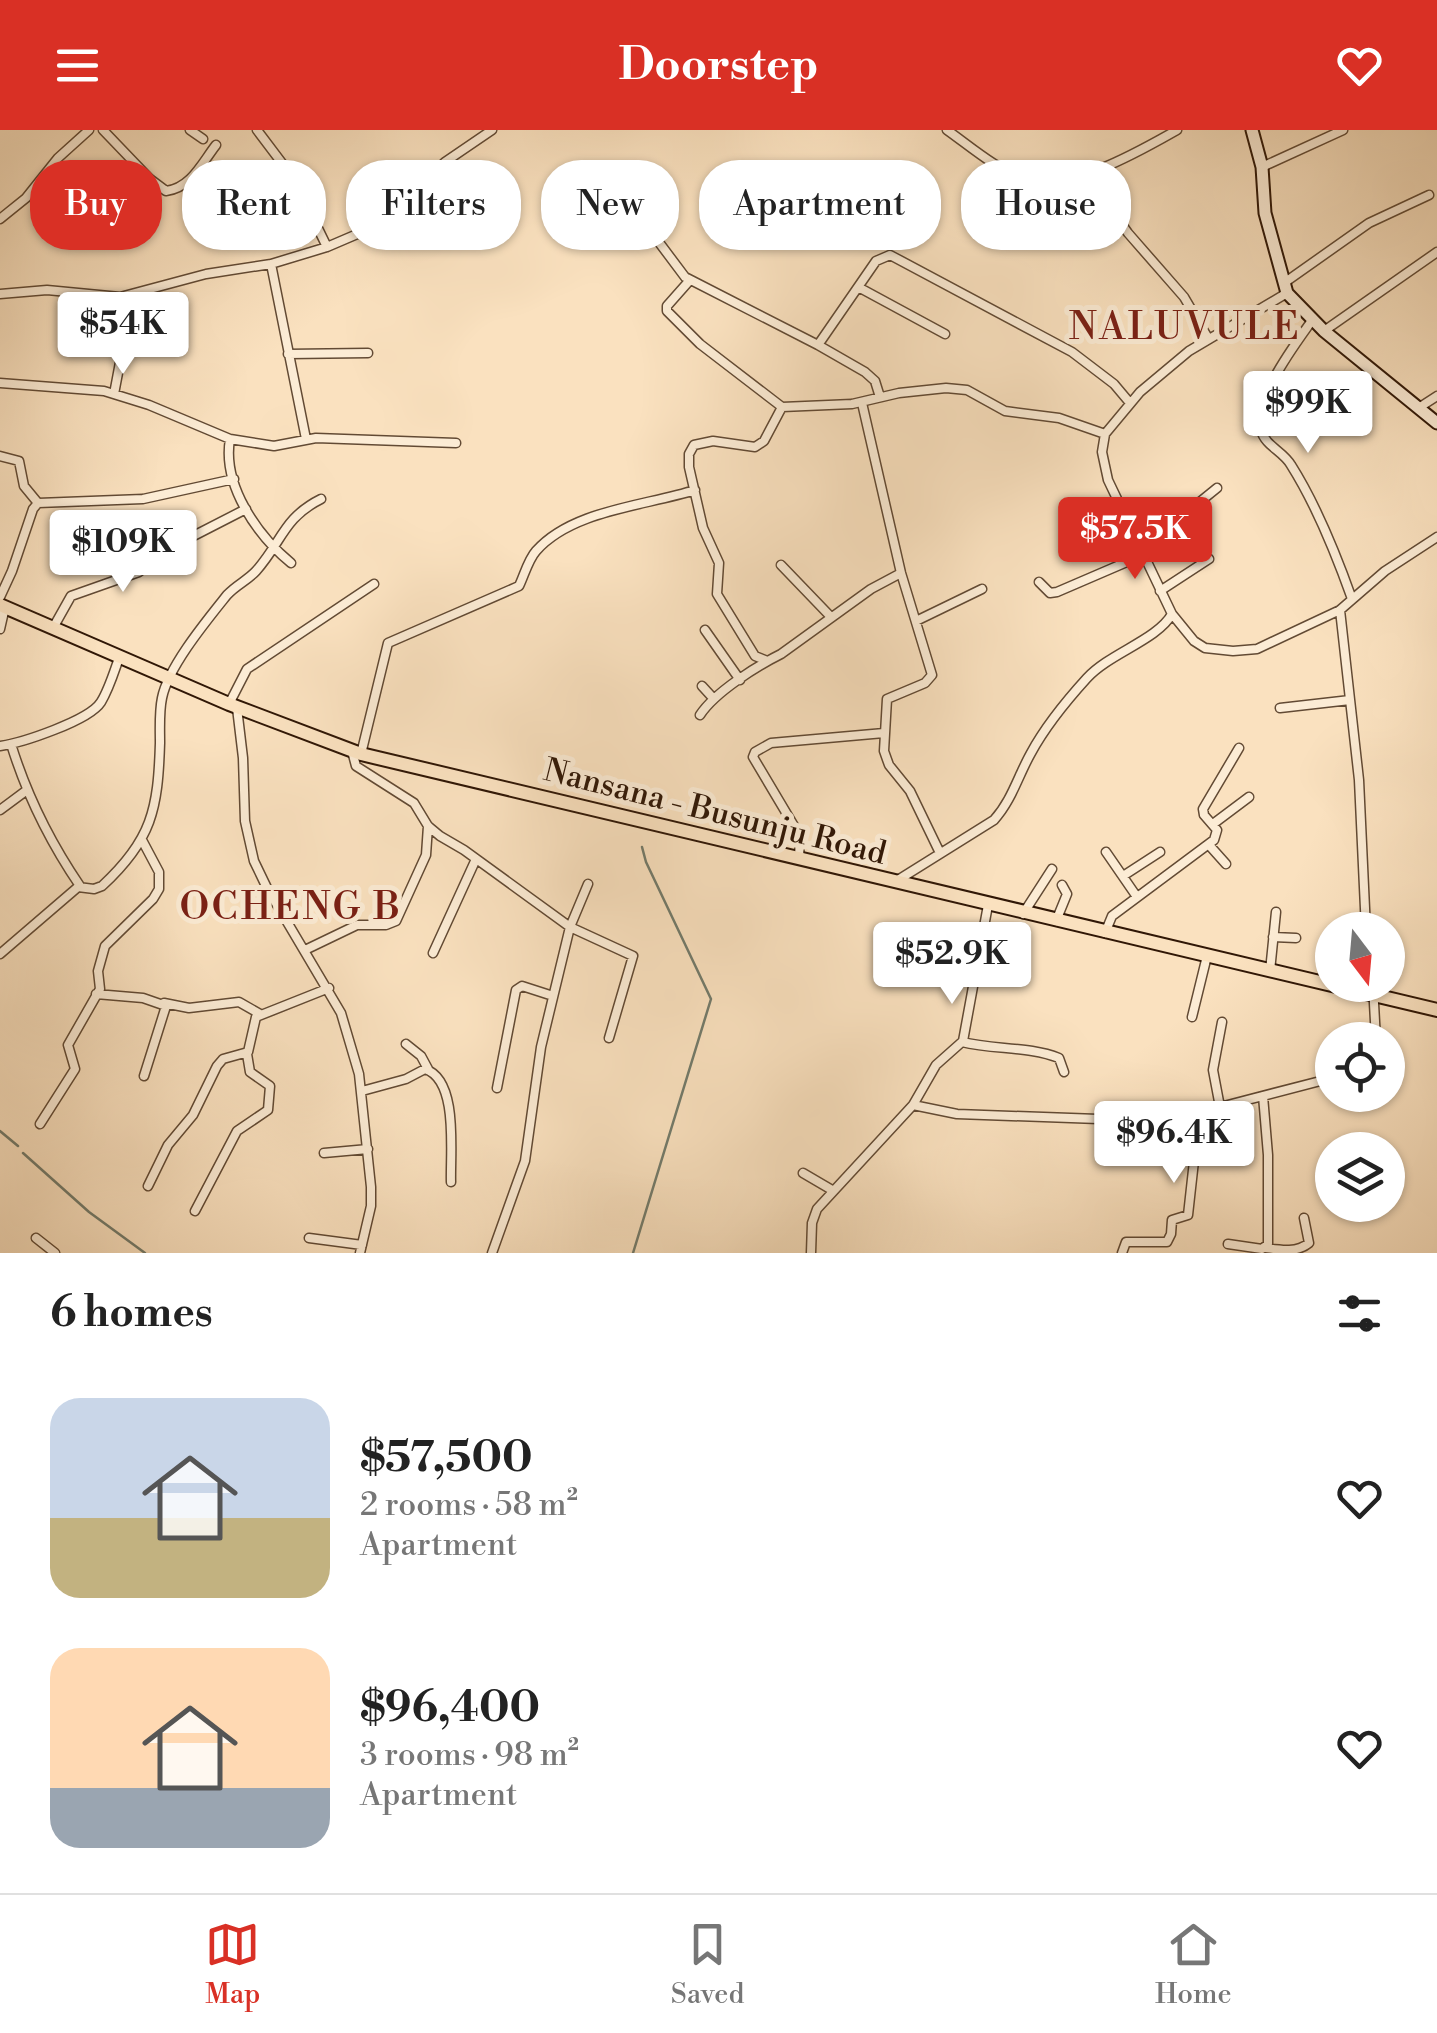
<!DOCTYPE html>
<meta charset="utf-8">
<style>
:root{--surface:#fff;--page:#f6f6f6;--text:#222;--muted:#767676;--line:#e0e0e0;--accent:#d93025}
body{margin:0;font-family:"Libre Bodoni",serif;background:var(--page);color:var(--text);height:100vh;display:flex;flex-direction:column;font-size:38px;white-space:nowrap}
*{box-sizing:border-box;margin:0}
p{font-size:32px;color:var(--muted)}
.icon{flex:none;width:55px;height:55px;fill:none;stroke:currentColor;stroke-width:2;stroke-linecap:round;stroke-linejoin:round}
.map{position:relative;height:1123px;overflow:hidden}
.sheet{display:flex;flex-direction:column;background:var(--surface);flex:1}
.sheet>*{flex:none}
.top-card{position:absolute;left:30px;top:30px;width:1378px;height:90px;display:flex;gap:20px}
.needle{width:65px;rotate:164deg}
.tools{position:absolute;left:1315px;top:782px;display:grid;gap:20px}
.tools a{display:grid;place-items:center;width:90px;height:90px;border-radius:50%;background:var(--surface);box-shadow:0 2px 8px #0004;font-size:50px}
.price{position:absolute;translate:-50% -85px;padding:0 22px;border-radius:10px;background:#fff;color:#222;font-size:32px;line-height:65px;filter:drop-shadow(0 2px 5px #0008)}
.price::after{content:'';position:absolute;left:50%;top:60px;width:30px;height:22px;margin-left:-15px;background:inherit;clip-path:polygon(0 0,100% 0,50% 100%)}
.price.selected{background:var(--accent);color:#fff}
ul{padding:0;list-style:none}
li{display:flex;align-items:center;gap:30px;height:250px;padding:0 50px}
li span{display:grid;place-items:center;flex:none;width:280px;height:200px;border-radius:30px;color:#555}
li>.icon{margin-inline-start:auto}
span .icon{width:120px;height:120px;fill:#fffc;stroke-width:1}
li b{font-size:42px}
h2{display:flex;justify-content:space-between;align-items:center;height:120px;padding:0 50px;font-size:42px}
.chip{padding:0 35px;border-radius:40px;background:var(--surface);box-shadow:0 2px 8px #0004;font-size:35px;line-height:90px}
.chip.selected{background:var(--accent);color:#fff}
header{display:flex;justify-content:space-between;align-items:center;height:130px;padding:0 50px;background:var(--accent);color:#fff;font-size:45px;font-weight:800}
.tabs{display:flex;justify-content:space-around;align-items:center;height:140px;border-top:2px solid var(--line);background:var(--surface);font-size:28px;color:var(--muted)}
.tabs a{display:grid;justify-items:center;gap:5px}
.tabs .selected{color:var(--accent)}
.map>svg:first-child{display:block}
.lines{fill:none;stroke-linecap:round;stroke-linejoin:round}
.stream{stroke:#737b6b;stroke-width:2.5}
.street-casing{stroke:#624a34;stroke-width:11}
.secondary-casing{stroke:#301706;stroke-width:15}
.primary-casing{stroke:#301706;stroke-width:16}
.street{stroke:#fcecd5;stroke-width:8}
.secondary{stroke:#fcecd5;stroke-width:11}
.primary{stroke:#fae1bf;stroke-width:12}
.labels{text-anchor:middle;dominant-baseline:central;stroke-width:10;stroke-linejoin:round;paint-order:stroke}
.street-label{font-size:32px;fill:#301706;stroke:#fcecd5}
.quarter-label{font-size:38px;letter-spacing:2.5px;fill:#7a1f14;stroke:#fcecd5}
</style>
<header><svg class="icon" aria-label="menu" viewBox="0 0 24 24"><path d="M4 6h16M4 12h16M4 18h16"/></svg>Doorstep<svg class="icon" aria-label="heart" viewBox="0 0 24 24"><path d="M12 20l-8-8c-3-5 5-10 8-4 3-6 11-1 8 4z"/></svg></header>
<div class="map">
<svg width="1437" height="1123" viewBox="0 0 1437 1123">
<rect width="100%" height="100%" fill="#fae1bf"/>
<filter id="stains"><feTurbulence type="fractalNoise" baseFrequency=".002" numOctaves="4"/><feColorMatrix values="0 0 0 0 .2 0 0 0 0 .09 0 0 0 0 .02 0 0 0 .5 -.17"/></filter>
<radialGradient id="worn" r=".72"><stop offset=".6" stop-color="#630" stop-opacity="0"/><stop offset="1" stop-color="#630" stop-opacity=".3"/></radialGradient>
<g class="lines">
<!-- stream -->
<path class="stream" d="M0,1001L18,1016
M23,1023L89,1082L145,1123
M633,1123L711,869L646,732L642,717"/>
<!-- street casing -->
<g class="street-casing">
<path id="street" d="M103,0L150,49L166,61C191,58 202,33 216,15
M190,0L203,9
M257,0L294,49L327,117
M947,0C971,17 997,40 1025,49C1068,63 1140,21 1177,0
M1262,37L1343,0
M1086,44L1128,103L1184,167L1208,208
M625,67L685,147L818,215L876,131L890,125L1072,222L1114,254L1130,273
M0,89L26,68L58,28L89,0
M271,134L306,309
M690,150L667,176V181L700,214L782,277
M1284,153L1369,93L1429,65
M860,158L945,204
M0,164L47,160L120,167L206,144L271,134L327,117L376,96L445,32L492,0
M1313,189C1294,216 1255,266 1261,300C1265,316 1283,321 1291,335C1317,376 1336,424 1352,469
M1324,201L1437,122
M818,215L865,242L875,251L880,267
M288,224L368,223
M0,253L104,261L149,275L230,309
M114,264L125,206L120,167
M862,273L901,443L932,545L925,553L887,569L884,621L889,635L910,661L940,723
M1420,277L1437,266
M0,326L19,331L24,356L38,373
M1131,400L1196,375L1217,358
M291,433C257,405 222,355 230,309L274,316L316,308L456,313
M781,435L831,487
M1039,452L1050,463L1057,462L1143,425
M1160,461L1209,429
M0,467L12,441L33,379L38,373L143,369L234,349
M1340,480L1359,650L1366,800
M1172,484L1194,511L1205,518L1233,521L1257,519L1340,480L1385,441L1437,407
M916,491L982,459
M53,498L71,466L139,442L170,418L246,379
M0,499L5,477
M705,500L740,550
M765,530L755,526L717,464L719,433L703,398L689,337V324L694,315L713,311L755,317L764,311L782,277L852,274L899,263L946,258L967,260L1005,281L1059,288L1105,304
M702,556L713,568
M229,574L247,539L374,454
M237,578L243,628L245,691L254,731L267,758L341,883L359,944L371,1057V1076L360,1123
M1280,578L1350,570
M700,585C715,562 757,536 781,524L871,459L901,443
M11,614C27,666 50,712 80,756
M0,616C21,613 89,591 101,572C109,559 114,542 119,528
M352,621L356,636L414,673L428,696L440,706L464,720L570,797L541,917L525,1031L492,1123
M361,624L388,513L519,456C524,446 528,430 536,421C572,380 645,376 695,360
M0,680L27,660
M1213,694L1249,667
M1209,715L1226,734
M1106,722L1137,767
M799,728L800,706L753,627L755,622L771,613L884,603
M1123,746L1160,722
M898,750L994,690C1012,670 1018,646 1031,623C1045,597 1067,570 1087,548C1110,523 1157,510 1172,484L1108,350L1102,322L1105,304L1140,262L1189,221L1287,163
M588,754L570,797L633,826L609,908
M1023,784L1052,739
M1056,791L1067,764L1062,755
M1105,803L1112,786L1214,710L1217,700L1204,685L1203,679L1239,618
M1273,807L1296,808
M305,820L357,795H386L396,791L426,725L428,696
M433,823L476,729
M0,824L78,757L94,759L102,756C152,710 158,679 160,613C160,599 159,582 162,568C168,537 207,490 227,465C236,455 248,450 256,441C282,412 283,388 321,369
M1270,841L1276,782
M1373,855L1376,910
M96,864L143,868L166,876L144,946
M164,873L189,878L239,872L260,884
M1192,887L1207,826
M962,912C994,920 1029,916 1059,928L1064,942
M406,914L421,926L428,939
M497,958L516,860L522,856L553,866
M362,961L406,949L425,939C459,950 450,1023 451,1052
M913,975L957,984L1153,991L1220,977L1332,948
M1220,977L1213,940L1222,892
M40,994L75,939L68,915L100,859L98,841L105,816L153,769L159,759V742L142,710
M324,1023L368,1019
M803,1043L832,1060
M148,1056L168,1015L193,985L217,936L223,929L248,922L256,887L329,858
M195,1081L237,1001L268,980L270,956L250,942L247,924
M36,1108L55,1123
M309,1108L362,1115
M1228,1114L1262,1119L1268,1114V1025L1263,966
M1266,1118C1280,1120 1297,1123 1309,1113L1304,1088
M811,1123L812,1093L817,1079L913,975L936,935L963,911L988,775
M1122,1123L1126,1112H1167L1171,1104L1172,1090L1188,1085L1196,1013L1195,982"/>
</g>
<!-- secondary casing -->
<g class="secondary-casing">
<path id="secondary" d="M1252,0L1262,37L1265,83L1287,163L1324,201L1437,293"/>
</g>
<!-- primary casing -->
<g class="primary-casing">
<path id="primary" d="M0,475L229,574L361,624L1437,880"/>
</g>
<!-- street -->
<use href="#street" class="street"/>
<!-- secondary -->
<use href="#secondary" class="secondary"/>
<!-- primary -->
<use href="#primary" class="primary"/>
</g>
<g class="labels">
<!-- street labels -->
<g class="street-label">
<text transform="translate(715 682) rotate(14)">Nansana - Busunju Road</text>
</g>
<!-- quarter labels -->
<g class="quarter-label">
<text x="1185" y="197">NALUVULE</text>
<text x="291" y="777">OCHENG B</text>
</g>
</g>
<rect width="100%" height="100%" filter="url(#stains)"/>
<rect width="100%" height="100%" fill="url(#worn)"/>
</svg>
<div class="tools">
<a><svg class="needle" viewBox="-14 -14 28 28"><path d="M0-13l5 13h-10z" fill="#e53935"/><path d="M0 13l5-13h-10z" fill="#767676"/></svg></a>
<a><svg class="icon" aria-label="locate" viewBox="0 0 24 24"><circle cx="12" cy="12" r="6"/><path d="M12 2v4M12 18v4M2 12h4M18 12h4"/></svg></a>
<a><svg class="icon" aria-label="layers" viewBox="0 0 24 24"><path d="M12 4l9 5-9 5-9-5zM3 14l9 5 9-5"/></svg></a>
</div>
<b class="price" style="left:123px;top:247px">$54K</b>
<b class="price" style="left:1308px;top:326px">$99K</b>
<b class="price selected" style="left:1135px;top:452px">$57.5K</b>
<b class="price" style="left:123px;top:465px">$109K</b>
<b class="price" style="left:952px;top:877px">$52.9K</b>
<b class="price" style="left:1174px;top:1056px">$96.4K</b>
<div class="top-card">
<a class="chip selected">Buy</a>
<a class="chip">Rent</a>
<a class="chip">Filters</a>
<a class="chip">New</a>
<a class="chip">Apartment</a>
<a class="chip">House</a>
</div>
</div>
<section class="sheet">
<h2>6 homes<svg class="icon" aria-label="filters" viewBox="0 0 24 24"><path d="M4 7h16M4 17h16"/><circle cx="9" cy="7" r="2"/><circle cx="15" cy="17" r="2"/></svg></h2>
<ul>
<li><span style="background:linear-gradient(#c9d6e8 60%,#c2b280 0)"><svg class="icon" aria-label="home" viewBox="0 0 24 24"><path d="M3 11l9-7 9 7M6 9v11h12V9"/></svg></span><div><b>$57,500</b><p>2 rooms · 58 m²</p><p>Apartment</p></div><svg class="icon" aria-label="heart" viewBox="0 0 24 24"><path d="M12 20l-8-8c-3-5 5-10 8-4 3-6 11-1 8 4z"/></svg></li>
<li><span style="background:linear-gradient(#ffd9b3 70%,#9aa5b1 0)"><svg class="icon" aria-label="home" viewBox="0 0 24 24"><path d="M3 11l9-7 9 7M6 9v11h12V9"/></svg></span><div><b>$96,400</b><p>3 rooms · 98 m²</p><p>Apartment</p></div><svg class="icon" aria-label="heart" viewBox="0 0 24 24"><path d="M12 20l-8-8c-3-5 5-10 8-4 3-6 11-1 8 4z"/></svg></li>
</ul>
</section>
<nav class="tabs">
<a class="selected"><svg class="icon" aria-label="map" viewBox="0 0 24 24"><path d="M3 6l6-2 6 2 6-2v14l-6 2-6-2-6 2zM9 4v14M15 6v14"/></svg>Map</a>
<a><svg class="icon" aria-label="saved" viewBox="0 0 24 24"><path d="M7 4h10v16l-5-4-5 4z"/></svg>Saved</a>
<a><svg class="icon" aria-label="home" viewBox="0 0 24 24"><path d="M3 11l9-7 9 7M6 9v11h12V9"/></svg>Home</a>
</nav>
